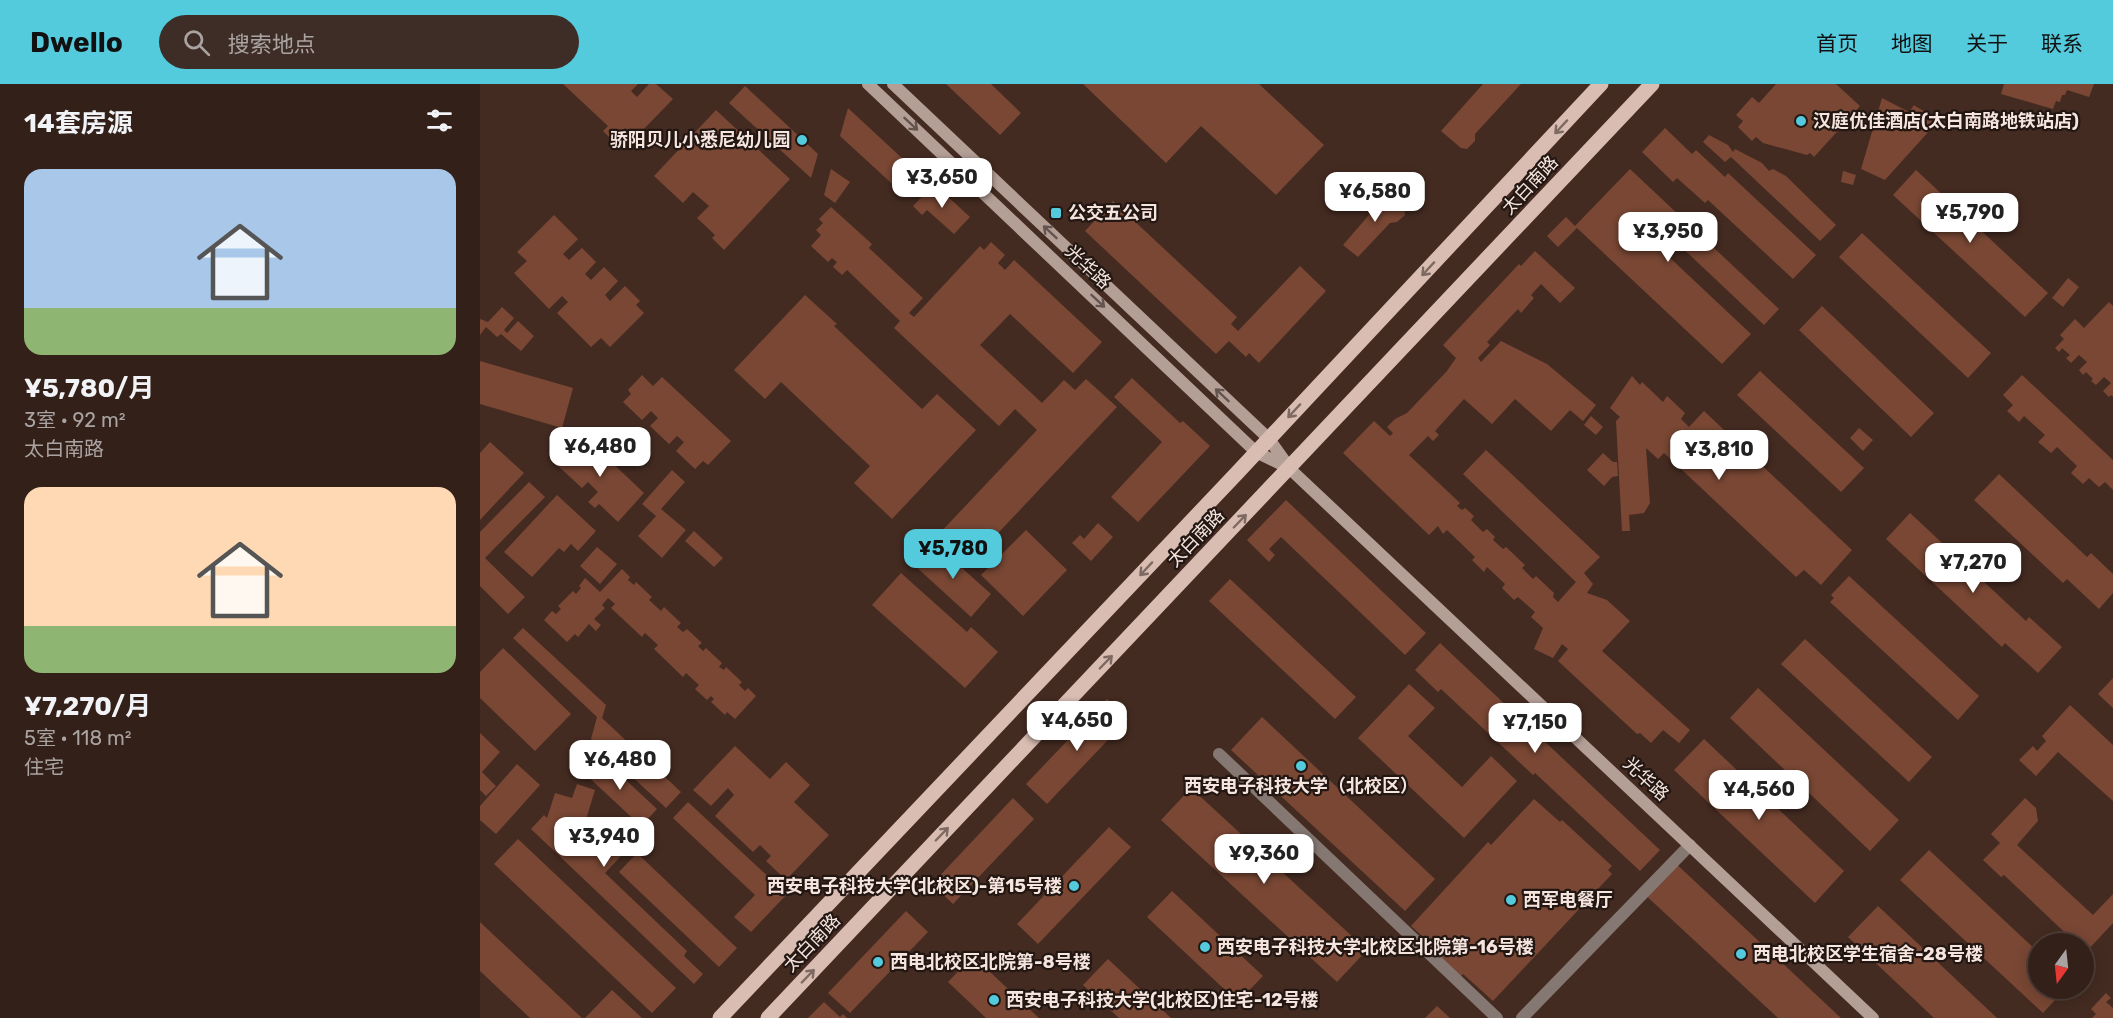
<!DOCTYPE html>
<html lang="zh">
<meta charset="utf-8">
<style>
:root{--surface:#332019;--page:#3e2d26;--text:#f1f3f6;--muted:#a9a3a2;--line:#4e3e38;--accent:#54cadd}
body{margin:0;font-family:Rubik,"Noto Sans SC",sans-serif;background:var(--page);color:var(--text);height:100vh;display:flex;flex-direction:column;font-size:22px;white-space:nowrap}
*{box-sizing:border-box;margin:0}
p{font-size:20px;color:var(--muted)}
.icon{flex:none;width:33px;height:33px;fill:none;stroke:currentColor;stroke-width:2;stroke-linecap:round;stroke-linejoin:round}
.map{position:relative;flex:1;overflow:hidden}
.drawer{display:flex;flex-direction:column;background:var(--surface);width:480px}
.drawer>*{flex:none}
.needle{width:39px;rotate:195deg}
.controls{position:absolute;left:1548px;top:849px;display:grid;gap:12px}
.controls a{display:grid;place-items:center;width:66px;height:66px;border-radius:50%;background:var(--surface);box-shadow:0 3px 15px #0003,0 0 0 2px var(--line);font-size:30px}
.price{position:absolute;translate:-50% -51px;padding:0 14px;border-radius:12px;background:#fff;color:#222;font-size:20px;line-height:39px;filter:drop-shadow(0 2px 3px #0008)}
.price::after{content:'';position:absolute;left:50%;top:36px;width:18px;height:14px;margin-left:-9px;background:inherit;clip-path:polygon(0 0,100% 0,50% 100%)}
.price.current{background:var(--accent);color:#111}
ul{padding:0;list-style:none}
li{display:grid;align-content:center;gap:12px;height:318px;padding:0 24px}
li span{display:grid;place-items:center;height:186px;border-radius:18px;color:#555}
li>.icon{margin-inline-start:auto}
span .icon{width:108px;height:108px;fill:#fffc;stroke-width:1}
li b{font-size:26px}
h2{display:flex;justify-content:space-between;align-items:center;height:72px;padding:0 24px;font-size:26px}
header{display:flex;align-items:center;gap:36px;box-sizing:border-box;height:84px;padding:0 30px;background:var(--accent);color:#111}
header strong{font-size:28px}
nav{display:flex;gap:33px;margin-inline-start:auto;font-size:21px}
.search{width:420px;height:54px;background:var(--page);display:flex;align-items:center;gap:15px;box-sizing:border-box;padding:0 21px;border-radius:33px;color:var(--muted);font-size:22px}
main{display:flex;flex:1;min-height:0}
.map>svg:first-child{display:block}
.building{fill:#794734}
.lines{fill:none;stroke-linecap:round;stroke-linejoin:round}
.street{stroke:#857873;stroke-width:12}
.secondary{stroke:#b49f97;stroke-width:12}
.primary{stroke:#d9bdb3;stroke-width:15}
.oneway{stroke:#64544e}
.oneway2{stroke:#7e6a62}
.poi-dot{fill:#54cadd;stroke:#221712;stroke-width:2}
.labels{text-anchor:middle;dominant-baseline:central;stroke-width:4.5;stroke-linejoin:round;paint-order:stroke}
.poi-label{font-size:18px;font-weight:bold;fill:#f6e5df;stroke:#221712;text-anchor:start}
.street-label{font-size:18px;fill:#f6e5df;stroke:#221712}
</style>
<header>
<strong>Dwello</strong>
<div class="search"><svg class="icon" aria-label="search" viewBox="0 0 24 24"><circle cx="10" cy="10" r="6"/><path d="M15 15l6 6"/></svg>搜索地点</div>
<nav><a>首页</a><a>地图</a><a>关于</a><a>联系</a></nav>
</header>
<main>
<section class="drawer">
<h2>14套房源<svg class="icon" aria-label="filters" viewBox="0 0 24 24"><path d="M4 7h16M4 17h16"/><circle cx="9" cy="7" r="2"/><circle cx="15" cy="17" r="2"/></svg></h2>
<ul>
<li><span style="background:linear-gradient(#a9c7e8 75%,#8fb573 0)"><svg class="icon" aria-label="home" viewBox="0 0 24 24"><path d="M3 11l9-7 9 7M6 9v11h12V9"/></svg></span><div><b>¥5,780/月</b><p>3室 · 92 m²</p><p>太白南路</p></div></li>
<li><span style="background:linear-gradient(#ffd9b3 75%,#8fb573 0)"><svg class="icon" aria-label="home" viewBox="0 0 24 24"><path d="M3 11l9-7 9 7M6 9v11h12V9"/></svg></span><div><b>¥7,270/月</b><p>5室 · 118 m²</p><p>住宅</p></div></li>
</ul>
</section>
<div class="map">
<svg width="1633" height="934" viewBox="0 0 1633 934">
<rect width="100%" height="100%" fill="#442b21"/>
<!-- building -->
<path class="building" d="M83,0H158L151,7L157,13L169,0H176L193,15L160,49L156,45L152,49L157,54L147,64L138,56L135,59L123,47L128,42Z
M466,0H511L541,29L520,51Z
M603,0H779L844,61L796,111L721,42L686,79Z
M1003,0H1041L995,50V57L987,65L981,64L961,47Z
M1296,0H1356L1380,22L1373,30L1379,36L1372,44L1366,38L1334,73L1330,69L1327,71L1283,59L1276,53L1272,57L1258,43L1263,37L1256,31L1272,13L1279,19Z
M1524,0H1614L1609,13L1587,6L1585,11H1582L1580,18L1576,17L1573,25L1521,10Z
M265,2L338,70L331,94L249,19Z
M1402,14L1429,28L1434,21L1435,22L1459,36L1405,96L1381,85Z
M368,24L438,89L421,108L360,52Z
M236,26L310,95L244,166L232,154L235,151L217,134L229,122L213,108L203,119L174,92Z
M1185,44L1212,70L1216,66L1245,93L1248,89L1336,171L1313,195L1228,116L1225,119L1197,94L1193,98L1162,68Z
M1229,51L1248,61L1253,68L1255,65L1282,79L1289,87L1293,85L1306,92L1356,141L1340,157L1251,73L1245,78L1223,58Z
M351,85L370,98L355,119L344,111Z
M1150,85L1299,225L1284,241L1195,157L1185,167L1190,172L1189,173L1271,250L1242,280L1097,144L1078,163L1067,152L1086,133L1095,142Z
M1436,86L1568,209L1545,233L1413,111Z
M1363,87L1376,91L1373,101L1361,98Z
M454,100L490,133L474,150L447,126L442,131L433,122Z
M905,107L924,123L925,131L917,138L910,139L878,173L863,161L895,124L891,121Z
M633,117L757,233L751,240L758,247L820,182L846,207L779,279L769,269L766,273L749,257L736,270L605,147Z
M351,123L392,160L389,164L443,214L429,229L434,233L500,162L504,166L511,158L525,171L518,179L525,186L534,176L622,258L593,289L530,230L500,261L562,319L584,296L595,306L606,295L637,323L489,480L458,451L557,346L535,325L519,342L414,244L420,237L367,186L362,191L353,183L357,178L352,174L348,178L331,162L341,151L336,146L343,139L339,135Z
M74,131L98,155L83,170L89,176L102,164L116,178L105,190L111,196L124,183L138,197L125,211L130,217L145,202L160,217L156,221L164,229L130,263L121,254L111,263L77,229L88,218L82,212L69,225L34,189L47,177L37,168Z
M1382,149L1511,269L1488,294L1359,173Z
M1055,167L1095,204L1080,219L1061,200L1051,211L1054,214L1041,229L1038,225L1007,258L1010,261L998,274L1001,278L1021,257L1067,280L1116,321L1103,337L1090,326L1071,347L1035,315L1012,340L984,315L955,347L959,351L953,357L948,352L929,371L980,419L977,422L982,426L985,424L994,432L991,436L1003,448L1007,445L1015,453L1013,456L1023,465L1026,463L1045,481L1042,484L1053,495L1056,492L1074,509L1073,513L1078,518L1096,498L983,390L1006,366L1120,473L1104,489L1113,500L1107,509L1127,516L1150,537L1122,567L1210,646L1199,659L1183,646L1171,659L1160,649L1157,650L1078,577L1088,565L1082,560L1073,574L1054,565L1063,544L1051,533L1055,528L1038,513L1034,516L1022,504L1025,500L1007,483L1004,488L992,476L995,473L967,446L963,450L958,442L949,451L863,369L894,337L910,352L913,349L907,343L915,335L927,329L967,287L976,274L963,261L1039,180L1041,182Z
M1588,194L1599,203L1583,223L1572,214Z
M325,211L357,240L354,242L442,325L457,310L496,346L412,435L374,399L390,382L301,298L285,315L254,286Z
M1629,218L1633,222V313L1631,311L1629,313L1623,307L1631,299L1624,293L1616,301L1611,297L1613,295L1606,288L1603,291L1599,286L1607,278L1599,271L1591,279L1586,274L1590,271L1582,264L1579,268L1575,264L1584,255L1580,251L1595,235L1604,244Z
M1342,222L1454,329L1431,353L1319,246Z
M22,223L34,234L24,246L27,249L38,237L54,252L41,267L21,250L17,253L6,243L0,251V235L8,238Z
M0,277L93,304L82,344L0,320Z
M1280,287L1384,384L1361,408L1257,311Z
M162,291L173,302L182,293L251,357L228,381L223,377L215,385L196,367L204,358L197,352L189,360L170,342L178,334L171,327L162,336L143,318L151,310L148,306Z
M1542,291L1633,376V406L1625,398L1619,403L1609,394L1603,400L1591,389L1597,382L1577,363L1571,369L1558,358L1565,351L1544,332L1539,338L1527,327L1533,321L1523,311Z
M1152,292L1160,301L1162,298L1183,318L1187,312L1205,329L1201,335L1209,343L1224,327L1372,466L1341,501L1324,486L1316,493L1184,369L1178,375L1166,364L1170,419L1164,429L1149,431L1150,447H1142L1136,337L1140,333L1130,324Z
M652,294L700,339L703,337L730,362L658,438L631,413L682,358L634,313Z
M1111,332L1123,343L1116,351L1104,341Z
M1379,344L1393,356L1383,367L1370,354Z
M103,351L164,409L138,438L119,420L115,424L108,418L118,408L108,398L102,404L76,380Z
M10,358L44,389L0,436V369Z
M1123,369L1133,378H1137L1138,392L1132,393L1124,402L1107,386Z
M192,386L205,398L181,425L206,446L182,474L158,452L176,432L162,420Z
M1519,390L1607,473L1611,469L1633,490V509L1619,525L1587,495L1583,499L1494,416Z
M49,398L65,413L5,474L45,513L28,530L0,502V448Z
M77,411L116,447L98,467L91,460L84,468L79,464L52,493L24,468Z
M806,416L946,549L925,571L801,453L789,465L795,471L789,478L767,456Z
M1430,429L1546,537L1549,533L1582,563L1558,589L1525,559L1522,563L1406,455Z
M618,439L633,453L611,477L592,459L600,451L604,455Z
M546,446L587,486L543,532L501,491Z
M214,447L243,474L234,483L205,457Z
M454,459L511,510L491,533L434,481Z
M117,463L137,480L120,500L100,482Z
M142,485L150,493L148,496L154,501L156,498L172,513L169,516L181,527L184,523L201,539L197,543L203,548L207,545L222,559L218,562L223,567L226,564L242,579L239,583L244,586L246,583L262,598L259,601L265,607L268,604L276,612L255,635L247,628L245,631L231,618L234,615L231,612L227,616L215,605L219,601L206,589L203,593L174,565L178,561L165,549L162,553L131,524L135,520L128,514L122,521L125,524L114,535L121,541L116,547L109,540L98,553L95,550L87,558L64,536L72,527L76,530L81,525L78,522L93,507L96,510L101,504L99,502L105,494L120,508Z
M421,489L487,548L491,543L518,568L485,604L392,521Z
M1369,492L1499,612L1478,636L1350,518L1354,514L1351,511Z
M750,495L876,613L855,635L729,517Z
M43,544L126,621L122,634L201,708L186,724L111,655L117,633L33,554Z
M1325,555L1452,673L1429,698L1301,580Z
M960,559L1180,766L1160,787L1055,689L1053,691L961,605L958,608L935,586Z
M23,564L91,630L55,667L0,614V588Z
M1633,594V624L1618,610Z
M929,600L955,624L928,652L982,703L1011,672L1037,697L984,754L878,654Z
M1278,604L1419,736L1390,767L1250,634Z
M627,615L648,635L567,720L546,700Z
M1590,621L1633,661V717L1578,668L1556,692L1539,676L1553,662L1557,667L1566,657L1562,652Z
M782,633L955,795L925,827L751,666Z
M0,649L20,668L2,688L16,702L6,712L0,706Z
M1224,655L1364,787L1335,819L1194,686Z
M255,662L290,695L306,678L330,701L314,718L349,751L306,796L286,777L291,772L280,761L273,768L235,732L254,711L248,704L231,722L213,706Z
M120,672L177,725L161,742L104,689Z
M37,680L60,701L16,750L0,736V722Z
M97,700L115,706L104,742L111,749L114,747L129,760L145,743L157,755L125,789L207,867L204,872L223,890L214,900L51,745L64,731L67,734L75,709L92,714Z
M711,704L887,866L857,898L681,736Z
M533,714L554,735L473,820L452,800Z
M1545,714L1556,724L1558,737L1537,761L1613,831L1633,810V839L1606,868L1604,865V860H1597L1524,791L1521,793L1503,776L1520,759L1511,750Z
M1054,715L1080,738L1082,736L1132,782L1128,786L1132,790L1013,917L983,890L979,894L947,864L951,860L931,842L1008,758L1011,761Z
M208,718L307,810L271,848L254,833L275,811L193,734Z
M629,743L651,763L558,860L537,840Z
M38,755L196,904L172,929L14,780Z
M1449,766L1558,868V904H1586L1563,929L1420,796Z
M157,769L257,864L239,883L139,788Z
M1191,775L1361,934H1298L1161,807Z
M692,807L783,892L758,918L667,833Z
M1398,822L1517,934H1454L1368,853Z
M426,827L448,848L370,929L348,909Z
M0,838L102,934H50L0,887Z
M493,872L559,934H506L468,898Z
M628,875L691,934H639L603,901Z
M132,906L162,934H105Z
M1626,909L1631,914L1626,918L1633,924V934H1612L1616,930L1611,925Z
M344,918L360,933L363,930L367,934H328Z
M957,922L970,934H945Z"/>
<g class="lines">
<!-- street -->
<path class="street" d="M739,670L1017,934
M1042,934L1210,761"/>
<!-- secondary -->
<path class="secondary" d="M388,0L776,368L809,384L1393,934
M413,0L789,355L809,383"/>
<!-- primary -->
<path class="primary" d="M240,934L757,389L1121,0
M288,934L1172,0"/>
</g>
<!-- one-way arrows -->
<defs><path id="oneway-shaft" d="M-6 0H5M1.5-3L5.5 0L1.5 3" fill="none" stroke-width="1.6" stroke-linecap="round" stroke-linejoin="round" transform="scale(1.5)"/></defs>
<g class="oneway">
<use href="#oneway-shaft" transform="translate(431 40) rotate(43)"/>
<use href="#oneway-shaft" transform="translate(570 148) rotate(-137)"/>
<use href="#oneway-shaft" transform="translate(618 217) rotate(43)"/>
<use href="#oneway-shaft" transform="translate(742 311) rotate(-137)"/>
</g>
<g class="oneway2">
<use href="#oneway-shaft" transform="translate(1081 43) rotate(133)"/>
<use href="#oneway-shaft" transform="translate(948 185) rotate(133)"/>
<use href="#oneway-shaft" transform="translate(814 327) rotate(133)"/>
<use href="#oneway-shaft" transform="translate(760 437) rotate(-46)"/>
<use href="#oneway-shaft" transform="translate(666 485) rotate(133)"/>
<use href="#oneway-shaft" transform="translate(626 578) rotate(-46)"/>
<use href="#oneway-shaft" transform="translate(462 750) rotate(-46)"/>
<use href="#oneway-shaft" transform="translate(328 892) rotate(-46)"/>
</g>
<!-- markers -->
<g class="poi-dot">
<circle cx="1321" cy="37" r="6"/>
<circle cx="322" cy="56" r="6"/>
<rect x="570" y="123" width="12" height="12" rx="3"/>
<circle cx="821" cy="682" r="6"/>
<circle cx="594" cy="802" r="6"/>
<circle cx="1031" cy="816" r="6"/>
<circle cx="725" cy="863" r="6"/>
<circle cx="1261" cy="870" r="6"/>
<circle cx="398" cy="878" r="6"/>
<circle cx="514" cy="916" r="6"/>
</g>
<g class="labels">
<!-- poi labels -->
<g class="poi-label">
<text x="1333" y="37">汉庭优佳酒店(太白南路地铁站店)</text>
<text x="310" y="56" text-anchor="end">骄阳贝儿小悉尼幼儿园</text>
<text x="588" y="129">公交五公司</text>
<text x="821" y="702" text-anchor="middle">西安电子科技大学（北校区）</text>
<text x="582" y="802" text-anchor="end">西安电子科技大学(北校区)-第15号楼</text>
<text x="1043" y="816">西军电餐厅</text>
<text x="737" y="863">西安电子科技大学北校区北院第-16号楼</text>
<text x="1273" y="870">西电北校区学生宿舍-28号楼</text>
<text x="410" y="878">西电北校区北院第-8号楼</text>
<text x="526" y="916">西安电子科技大学(北校区)住宅-12号楼</text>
</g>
<!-- street labels -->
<g class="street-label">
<text transform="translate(1050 101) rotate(-47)">太白南路</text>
<text transform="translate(608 183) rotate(43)">光华路</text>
<text transform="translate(716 454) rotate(-46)">太白南路</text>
<text transform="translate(1166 695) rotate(43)">光华路</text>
<text transform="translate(332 859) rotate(-46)">太白南路</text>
</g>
</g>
</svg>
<div class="controls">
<a><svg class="needle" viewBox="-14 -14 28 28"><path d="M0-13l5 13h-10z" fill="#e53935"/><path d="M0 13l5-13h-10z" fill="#a9a3a2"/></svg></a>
</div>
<b class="price" style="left:462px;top:125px">¥3,650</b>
<b class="price" style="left:895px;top:139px">¥6,580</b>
<b class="price" style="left:1490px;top:160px">¥5,790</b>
<b class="price" style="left:1188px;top:179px">¥3,950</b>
<b class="price" style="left:120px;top:394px">¥6,480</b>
<b class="price" style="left:1239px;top:397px">¥3,810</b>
<b class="price current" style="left:473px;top:496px">¥5,780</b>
<b class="price" style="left:1493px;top:510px">¥7,270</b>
<b class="price" style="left:597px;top:668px">¥4,650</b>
<b class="price" style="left:1055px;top:670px">¥7,150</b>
<b class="price" style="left:140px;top:707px">¥6,480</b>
<b class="price" style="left:1279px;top:737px">¥4,560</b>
<b class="price" style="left:124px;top:784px">¥3,940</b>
<b class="price" style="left:784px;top:801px">¥9,360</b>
</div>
</main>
